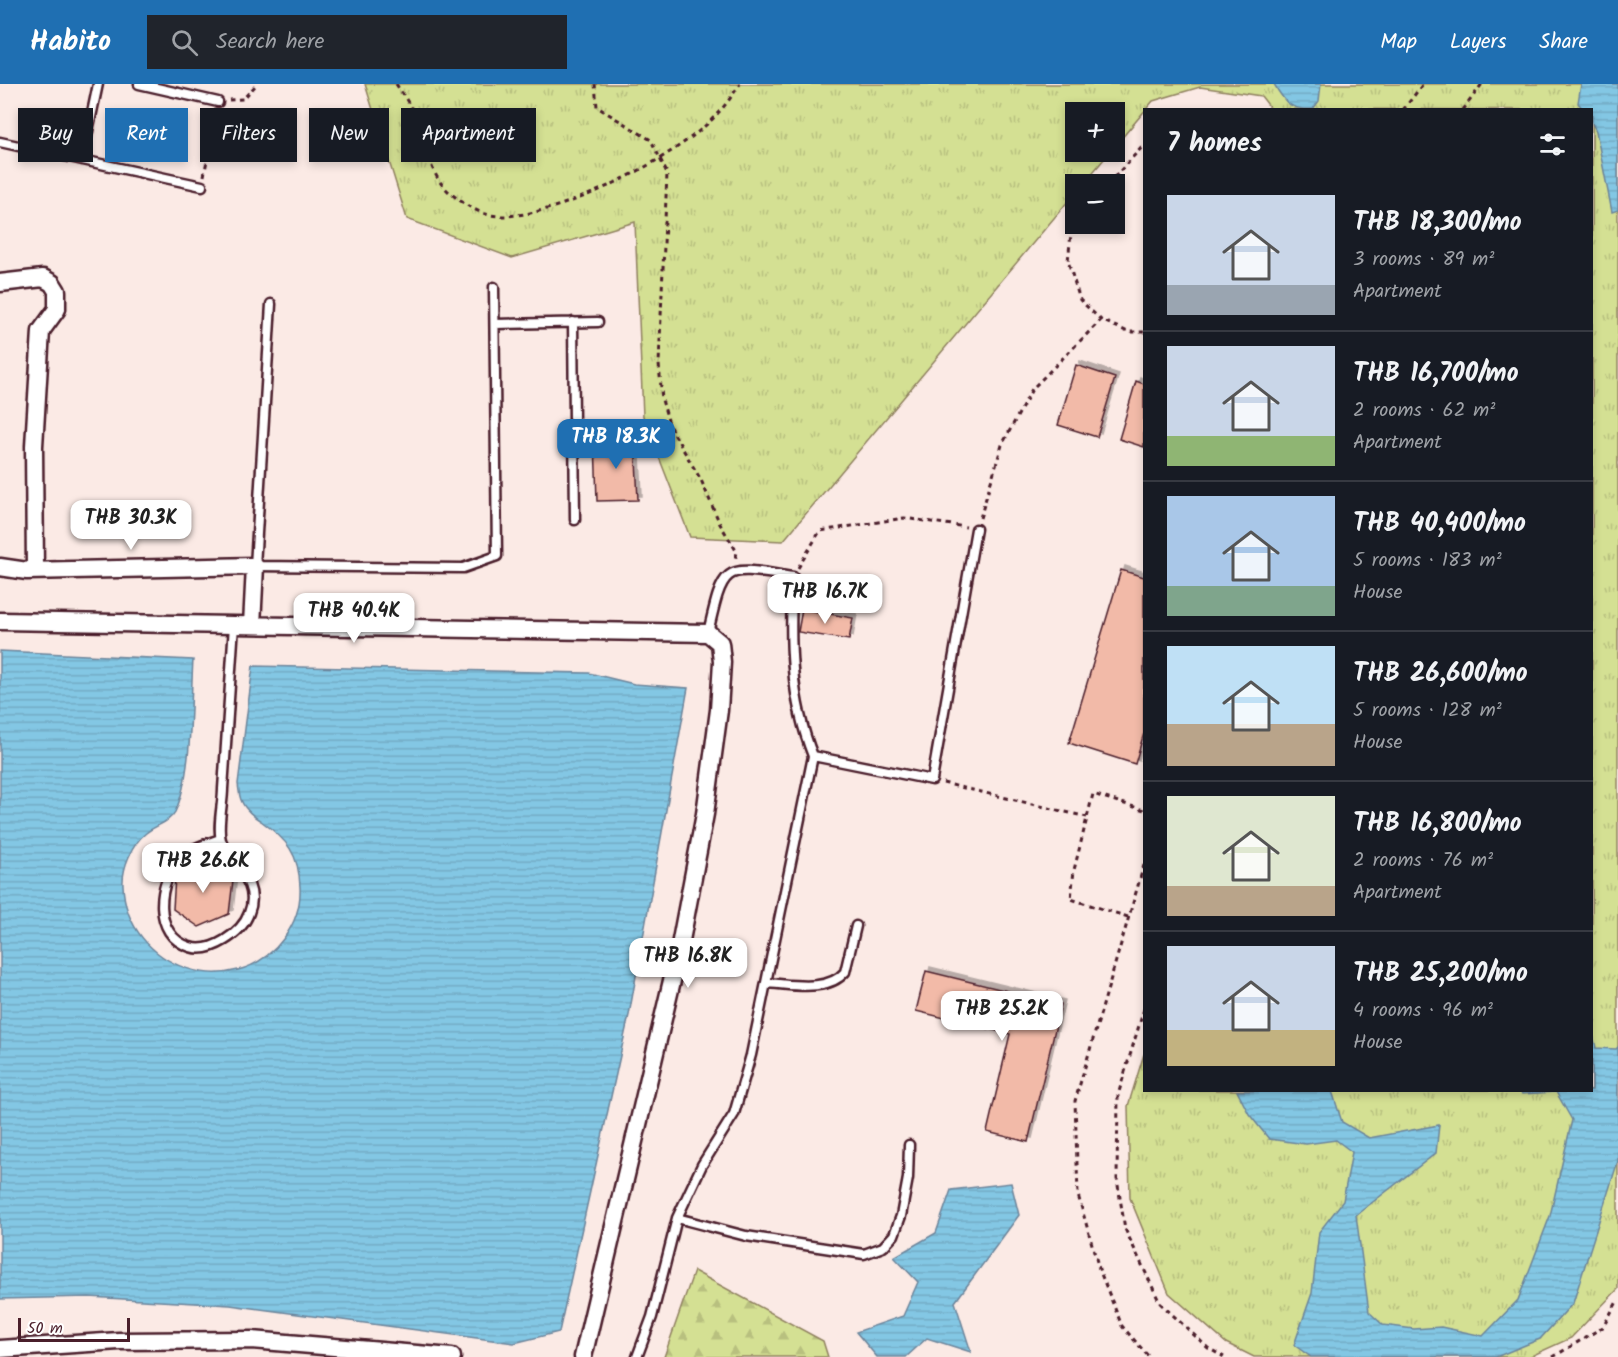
<!DOCTYPE html>
<meta charset="utf-8">
<style>
:root{--surface:#171b24;--page:#20242c;--text:#f1f3f6;--muted:#9ea1a6;--line:#363941;--accent:#1f6fb2}
body{margin:0;font-family:Kalam,sans-serif;background:var(--page);color:var(--text);height:100vh;display:flex;flex-direction:column;font-size:22px;white-space:nowrap}
*{box-sizing:border-box;margin:0}
p{font-size:20px;color:var(--muted)}
.icon{flex:none;width:33px;height:33px;fill:none;stroke:currentColor;stroke-width:2;stroke-linecap:round;stroke-linejoin:round}
.map{position:relative;flex:1;overflow:hidden}
.side{position:absolute;left:1143px;top:24px;width:450px;height:984px;display:flex;flex-direction:column;background:var(--surface);border-radius:0px;box-shadow:0 3px 9px #0003}
.side>*{flex:none}
.banner{position:absolute;left:18px;top:24px;width:570px;height:54px;display:flex;gap:12px}
.controls{position:absolute;left:1065px;top:18px;display:grid;gap:12px}
.controls a{display:grid;place-items:center;width:60px;height:60px;border-radius:0px;background:var(--surface);box-shadow:0 3px 9px #0003;font-size:30px}
.scale{position:absolute;left:18px;bottom:15px;width:112px;box-sizing:border-box;padding-left:6px;border:3px solid #4a1f2b;border-top:0;font-size:16px;line-height:21px;white-space:nowrap;color:#4a1f2b;-webkit-text-stroke:4px #fff;paint-order:stroke}
.price{position:absolute;translate:-50% -51px;padding:0 14px;border-radius:12px;background:#fff;color:#222;font-size:20px;line-height:39px;filter:drop-shadow(0 2px 3px #0008)}
.price::after{content:'';position:absolute;left:50%;top:36px;width:18px;height:14px;margin-left:-9px;background:inherit;clip-path:polygon(0 0,100% 0,50% 100%)}
.price.on{background:var(--accent);color:#fff}
ul{padding:0;list-style:none}
li{display:flex;align-items:center;gap:18px;height:150px;padding:0 24px}
li+li{border-top:2px solid var(--line)}
li span{display:grid;place-items:center;flex:none;width:168px;height:120px;border-radius:0px;color:#555}
li>.icon{margin-inline-start:auto}
span .icon{width:72px;height:72px;fill:#fffc;stroke-width:1}
li b{font-size:26px}
h2{display:flex;justify-content:space-between;align-items:center;height:72px;padding:0 24px;font-size:26px}
.pill{padding:0 21px;border-radius:0px;background:var(--surface);box-shadow:0 3px 9px #0003;font-size:21px;line-height:54px}
.pill.on{background:var(--accent);color:#fff}
header{display:flex;align-items:center;gap:36px;box-sizing:border-box;height:84px;padding:0 30px;background:var(--accent);color:#fff}
header strong{font-size:28px}
nav{display:flex;gap:33px;margin-inline-start:auto;font-size:21px}
.search{width:420px;height:54px;background:var(--page);display:flex;align-items:center;gap:15px;box-sizing:border-box;padding:0 21px;border-radius:0px;color:var(--muted);font-size:22px}
.map>svg:first-child{display:block}
.grass{fill:url(#grass-tufts);stroke:#8f805f;stroke-width:1.5}
.forest{fill:url(#forest-firs);stroke:#8f805f;stroke-width:1.5}
.water{fill:url(#water-rules);stroke:#6c849a;stroke-width:1.5}
.building{fill:#f2baa8;stroke:#4a1f2b;stroke-width:1.5;filter:url(#shadow)}
.lines{fill:none;stroke-linecap:round;stroke-linejoin:round}
.lane-casing{stroke:#4a1f2b;stroke-width:13}
.street-casing{stroke:#4a1f2b;stroke-width:21}
.path{stroke:#4a1f2b;stroke-width:3;stroke-dasharray:4.5 4.5;stroke-linecap:butt}
.lane{stroke:#fff;stroke-width:8}
.street{stroke:#fff;stroke-width:16}
</style>
<header>
<strong>Habito</strong>
<div class="search"><svg class="icon" aria-label="search" viewBox="0 0 24 24"><circle cx="10" cy="10" r="6"/><path d="M15 15l6 6"/></svg>Search here</div>
<nav><a>Map</a><a>Layers</a><a>Share</a></nav>
</header>
<div class="map">
<svg width="1618" height="1273" viewBox="0 0 1618 1273">
<defs>
<pattern id="grass-tufts" width="24" height="20" patternUnits="userSpaceOnUse" patternTransform="scale(1.5)"><rect width="24" height="20" fill="#d4e093"/><path d="M3 7l-1-3M5 7V3M7 7l1-3M15 17l-1-3M17 17v-4M19 17l1-3" fill="none" stroke="#b8c07f"/></pattern>
<pattern id="forest-firs" width="22" height="20" patternUnits="userSpaceOnUse" patternTransform="scale(1.5)"><rect width="22" height="20" fill="#d4e093"/><path d="M5 1l3.5 6h-7zM16 11l3.5 6h-7z" fill="#b8c07f"/></pattern>
<pattern id="water-rules" width="6" height="5" patternUnits="userSpaceOnUse" patternTransform="scale(1.5)"><rect width="6" height="5" fill="#83c7e4"/><path d="M0 2.5h6" fill="none" stroke="#73aac4"/></pattern>
<filter id="shadow"><feDropShadow dx="4" dy="-4" stdDeviation="0" flood-color="#0004"/></filter>
</defs>
<rect width="100%" height="100%" fill="#fbeae5"/>
<filter id="ink" filterUnits="userSpaceOnUse"><feTurbulence type="fractalNoise" baseFrequency=".0167" numOctaves="2"/><feDisplacementMap in="SourceGraphic" scale="12" xChannelSelector="R" yChannelSelector="G"/><feConvolveMatrix kernelMatrix="1 2 1 2 8 2 1 2 1" color-interpolation-filters="sRGB"/></filter>
<g filter="url(#ink)">
<!-- grass -->
<path class="grass" d="M365,0H1618V1205L1571,1254L1529,1273H1254L1226,1259L1169,1209L1130,1114L1128,1022L1144,970V1006H1592V26L1271,25L1261,12L1200,3L1153,17L1115,62L1114,28H1076V68H1110L1083,100H1076L1075,109L783,457L690,453L643,332L635,138L512,174L407,135Z"/>
<!-- forest -->
<path class="forest" d="M694,1187L823,1257L828,1273H664Z"/>
<!-- water -->
<path class="water" d="M1274,0H1321L1319,17L1313,25C1290,26 1285,19 1274,0Z
M1581,0H1618V126L1612,128L1596,47L1592,39V26L1583,25L1578,19Z
M0,567L193,576C190,619 193,690 175,728C170,738 154,742 146,749C132,760 122,784 123,801C126,884 234,922 284,854C295,839 301,822 300,803C299,769 287,756 261,737C254,733 245,725 242,718C239,713 239,706 238,700L253,582L589,589L634,600L688,604L629,931L559,1248L514,1259L230,1221L89,1213L0,1215Z
M1592,946L1596,964L1616,965L1618,963V1077L1573,1219L1540,1255L1496,1273H1311L1294,1261L1312,1209L1319,1148L1343,1117L1352,1068L1336,1056L1306,1060L1269,1055L1249,1030L1237,1007H1332L1342,1038L1369,1054L1439,1041L1436,1069L1356,1131L1369,1228L1383,1241L1414,1245L1441,1243L1483,1252L1518,1216L1550,1132L1572,1036L1556,1008L1522,1010L1520,1007L1592,1006Z
M1011,1099L1019,1131L955,1218L971,1268L927,1254L906,1273H877L856,1248L903,1232L918,1198L894,1173L936,1149L951,1106Z"/>
<!-- building -->
<path class="building" d="M1076,281L1115,294L1097,353L1058,341Z
M1136,297L1144,300V363L1119,355Z
M635,355L638,416L597,417L595,356Z
M1121,486L1144,493V649L1135,680L1069,659Z
M802,525L853,534L849,556L798,548Z
M208,777L233,796L229,830L199,843L173,825L175,792Z
M926,887L1061,920L1028,1058L987,1048L1010,950L916,927Z"/>
<g class="lines">
<!-- lane casing -->
<g class="lane-casing">
<path id="lane" d="M139,0L218,18
M0,58L202,102
M82,76L98,0
M271,220L255,482L463,484L497,472L494,203
M573,238L575,436
M495,240L598,238
M813,672L932,696L976,445
M220,755C207,760 190,764 180,775C157,797 152,852 190,863C211,870 242,849 249,829C262,797 228,779 221,756C217,742 223,720 223,705C227,651 230,596 234,541
M766,899C790,900 827,909 845,888L856,842
M677,1134L746,1152L864,1170L883,1163L894,1151L901,1132L908,1094L909,1061
M637,1273L652,1233L677,1134L702,1081L734,1030L751,971L813,672C790,615 789,554 793,493C724,482 724,478 708,549"/>
</g>
<!-- street casing -->
<g class="street-casing">
<path id="street" d="M0,199L43,194L52,199L57,207V225L41,247L34,362L35,487
M0,483L27,487L255,482L252,541
M0,537L708,549L720,559L722,578L719,626L705,730L679,867L583,1273
M0,1265L119,1257L252,1256L452,1273"/>
</g>
<!-- path -->
<path class="path" d="M396,0C402,9 408,18 413,27C424,50 427,87 447,106C458,116 475,128 490,131C549,141 680,73 718,29C726,21 733,10 740,0
M595,0L597,23L651,56L667,89L659,280L662,316L670,343L701,396L720,440L737,468L735,477
M229,16L243,15L257,0
M1403,26L1423,0
M1463,26L1482,0
M204,92L216,28
M1108,100L1144,61
M1076,137L1072,141L1068,177L1080,216L1101,236L1128,248H1144
M980,434L1002,361L1032,305L1101,236
M798,484L820,447L904,434L966,443
M943,699L1087,733
M1144,781L1075,1017L1078,1111L1099,1185L1122,1242L1149,1273
M1128,833L1071,815L1074,786L1093,710L1144,726
M1144,925L1118,1011L1117,1095L1125,1145L1160,1219L1208,1264L1224,1273
M1553,1273L1603,1243L1618,1216"/>
<!-- lane -->
<use href="#lane" class="lane"/>
<!-- street -->
<use href="#street" class="street"/>
</g>
</g>
</svg>
<div class="controls">
<a>+</a>
<a>−</a>
</div>
<div class="scale">50 m</div>
<b class="price on" style="left:616px;top:386px">THB 18.3K</b>
<b class="price" style="left:131px;top:467px">THB 30.3K</b>
<b class="price" style="left:825px;top:541px">THB 16.7K</b>
<b class="price" style="left:354px;top:560px">THB 40.4K</b>
<b class="price" style="left:203px;top:810px">THB 26.6K</b>
<b class="price" style="left:688px;top:905px">THB 16.8K</b>
<b class="price" style="left:1002px;top:958px">THB 25.2K</b>
<div class="banner">
<a class="pill">Buy</a>
<a class="pill on">Rent</a>
<a class="pill">Filters</a>
<a class="pill">New</a>
<a class="pill">Apartment</a>
</div>
<section class="side">
<h2>7 homes<svg class="icon" aria-label="filters" viewBox="0 0 24 24"><path d="M4 7h16M4 17h16"/><circle cx="9" cy="7" r="2"/><circle cx="15" cy="17" r="2"/></svg></h2>
<ul>
<li><span style="background:linear-gradient(#c9d6e8 75%,#9aa5b1 0)"><svg class="icon" aria-label="home" viewBox="0 0 24 24"><path d="M3 11l9-7 9 7M6 9v11h12V9"/></svg></span><div><b>THB 18,300/mo</b><p>3 rooms · 89 m²</p><p>Apartment</p></div></li>
<li><span style="background:linear-gradient(#c9d6e8 75%,#8fb573 0)"><svg class="icon" aria-label="home" viewBox="0 0 24 24"><path d="M3 11l9-7 9 7M6 9v11h12V9"/></svg></span><div><b>THB 16,700/mo</b><p>2 rooms · 62 m²</p><p>Apartment</p></div></li>
<li><span style="background:linear-gradient(#a9c7e8 75%,#7fa58c 0)"><svg class="icon" aria-label="home" viewBox="0 0 24 24"><path d="M3 11l9-7 9 7M6 9v11h12V9"/></svg></span><div><b>THB 40,400/mo</b><p>5 rooms · 183 m²</p><p>House</p></div></li>
<li><span style="background:linear-gradient(#bfe0f5 65%,#b9a48a 0)"><svg class="icon" aria-label="home" viewBox="0 0 24 24"><path d="M3 11l9-7 9 7M6 9v11h12V9"/></svg></span><div><b>THB 26,600/mo</b><p>5 rooms · 128 m²</p><p>House</p></div></li>
<li><span style="background:linear-gradient(#dfe7d0 75%,#b9a48a 0)"><svg class="icon" aria-label="home" viewBox="0 0 24 24"><path d="M3 11l9-7 9 7M6 9v11h12V9"/></svg></span><div><b>THB 16,800/mo</b><p>2 rooms · 76 m²</p><p>Apartment</p></div></li>
<li><span style="background:linear-gradient(#c9d6e8 70%,#c2b280 0)"><svg class="icon" aria-label="home" viewBox="0 0 24 24"><path d="M3 11l9-7 9 7M6 9v11h12V9"/></svg></span><div><b>THB 25,200/mo</b><p>4 rooms · 96 m²</p><p>House</p></div></li>
</ul>
</section>
</div>
